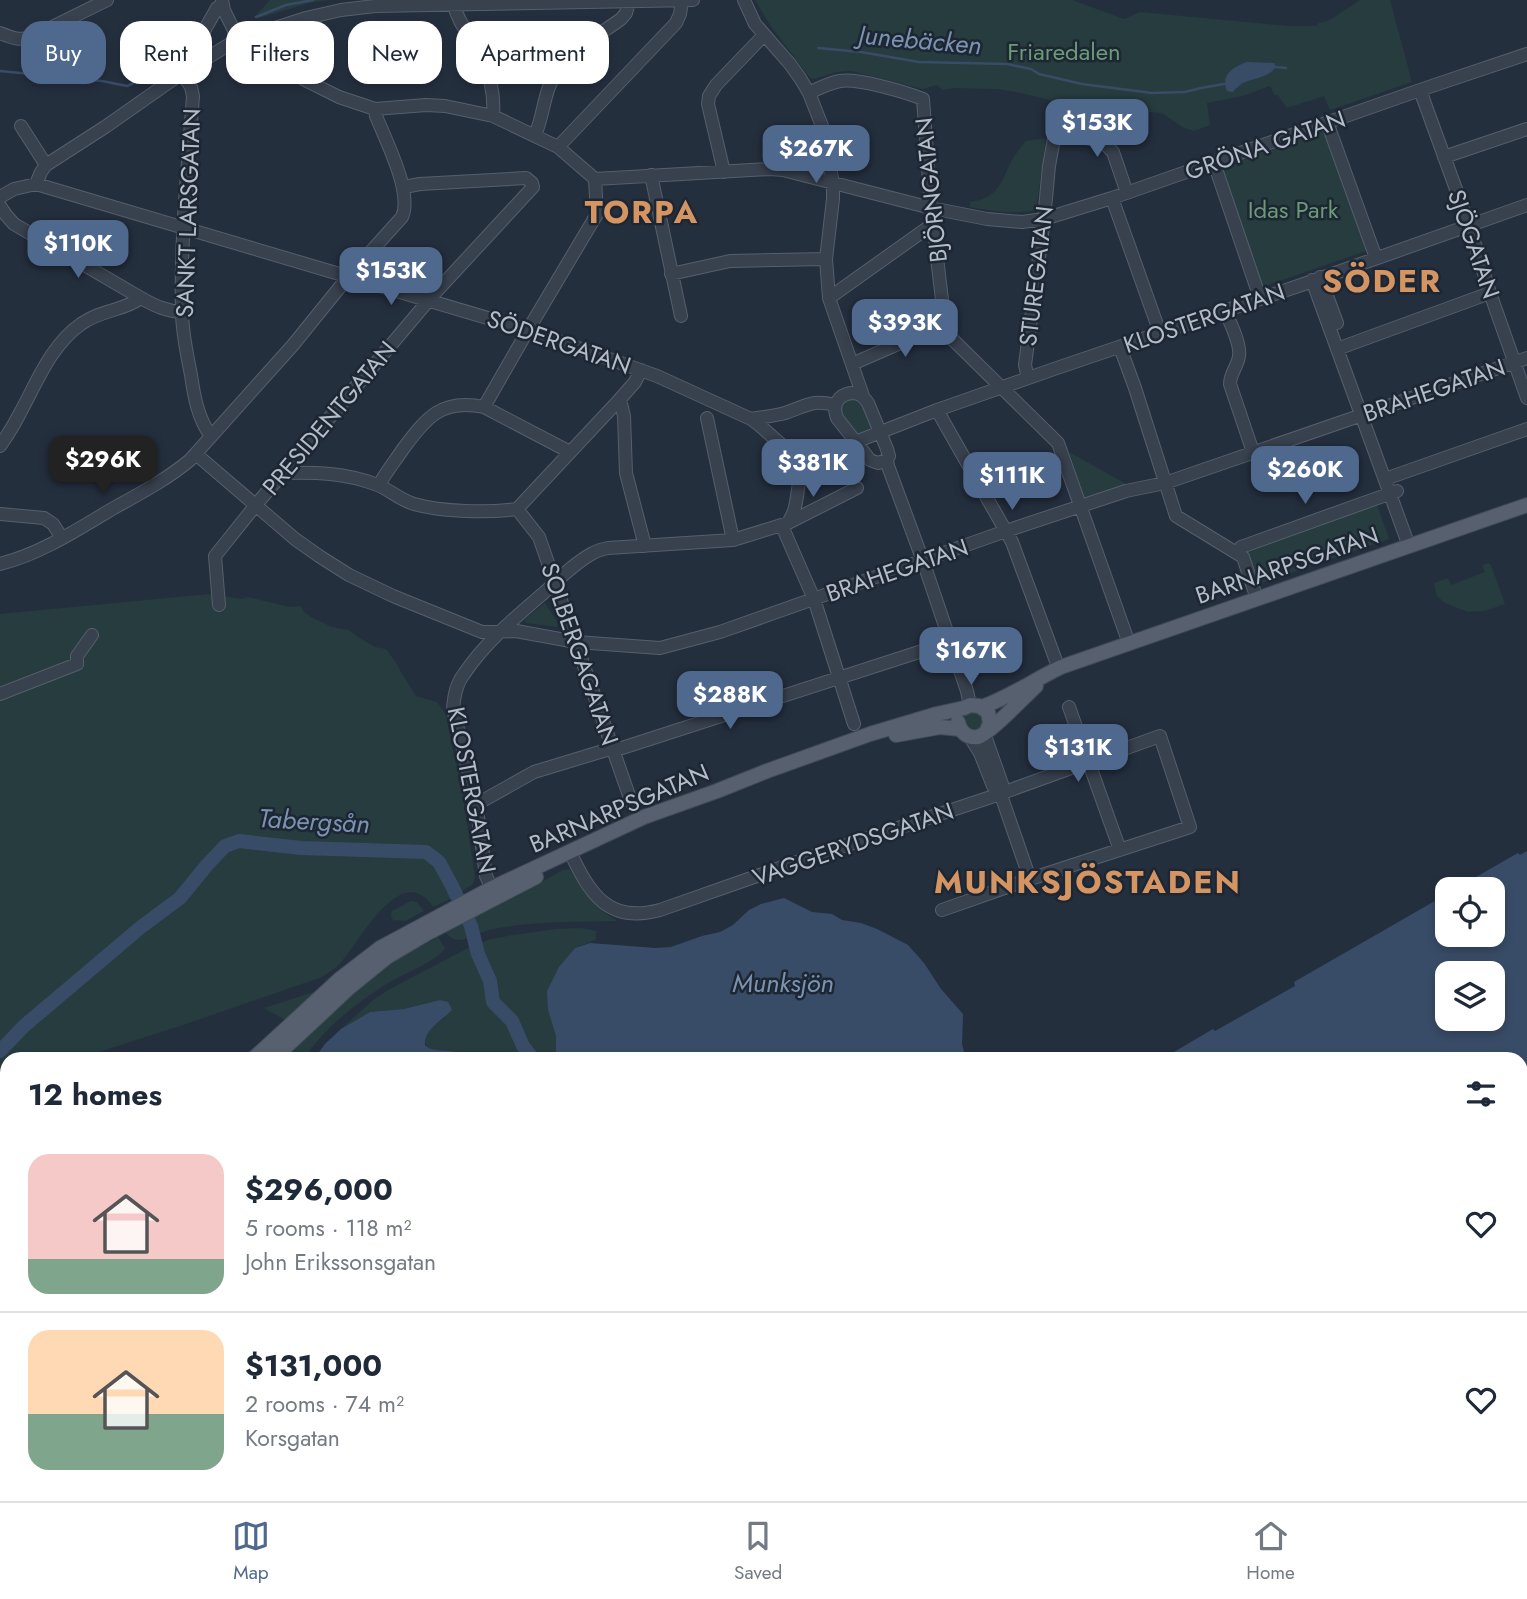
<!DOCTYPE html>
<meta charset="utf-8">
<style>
:root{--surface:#fff;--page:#f2f2f3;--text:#1f2937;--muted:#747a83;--line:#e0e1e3;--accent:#4f688e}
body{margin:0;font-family:Jost,sans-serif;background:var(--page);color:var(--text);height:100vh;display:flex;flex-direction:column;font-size:26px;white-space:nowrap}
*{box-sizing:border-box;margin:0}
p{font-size:23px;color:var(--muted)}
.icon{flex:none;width:38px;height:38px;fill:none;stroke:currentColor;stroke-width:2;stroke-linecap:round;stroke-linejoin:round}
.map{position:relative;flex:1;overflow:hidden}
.panel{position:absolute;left:0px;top:1052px;width:1528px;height:450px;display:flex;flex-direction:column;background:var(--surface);border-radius:21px 21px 0 0;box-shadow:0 4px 10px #0003}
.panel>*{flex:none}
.banner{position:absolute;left:21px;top:21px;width:700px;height:63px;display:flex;gap:14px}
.tools{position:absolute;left:1435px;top:877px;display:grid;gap:14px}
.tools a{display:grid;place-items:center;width:70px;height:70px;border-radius:14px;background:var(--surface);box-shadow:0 4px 10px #0003;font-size:35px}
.price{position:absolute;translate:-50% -60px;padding:0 16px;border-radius:14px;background:var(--accent);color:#fff;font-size:23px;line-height:46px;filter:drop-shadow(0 2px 4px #0008)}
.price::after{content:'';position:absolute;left:50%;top:42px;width:21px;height:16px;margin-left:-10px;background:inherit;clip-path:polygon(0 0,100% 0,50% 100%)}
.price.on{background:#222;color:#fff}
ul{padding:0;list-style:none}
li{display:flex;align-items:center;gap:21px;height:175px;padding:0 28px}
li+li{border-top:2px solid var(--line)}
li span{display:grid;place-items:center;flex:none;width:196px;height:140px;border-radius:21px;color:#555}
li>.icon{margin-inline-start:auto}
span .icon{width:84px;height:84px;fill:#fffc;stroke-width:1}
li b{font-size:30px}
h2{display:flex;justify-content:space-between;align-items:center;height:84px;padding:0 28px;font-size:30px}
.pill{padding:0 24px;border-radius:21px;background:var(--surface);box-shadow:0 4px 10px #0003;font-size:24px;line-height:63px}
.pill.on{background:var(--accent);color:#fff}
.tab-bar{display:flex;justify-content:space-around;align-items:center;height:98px;border-top:2px solid var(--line);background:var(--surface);font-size:19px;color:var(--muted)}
.tab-bar a{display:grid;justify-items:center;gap:4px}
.tab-bar .on{color:var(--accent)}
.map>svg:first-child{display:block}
.green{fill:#263c3f}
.water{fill:#394c67;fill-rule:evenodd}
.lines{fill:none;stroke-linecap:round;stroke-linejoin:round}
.stream{stroke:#394c67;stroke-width:2.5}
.river{stroke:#394c67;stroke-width:14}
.minor-casing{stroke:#565f6c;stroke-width:14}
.major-casing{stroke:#414a57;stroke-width:16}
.minor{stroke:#38414e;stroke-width:12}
.major{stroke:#56606e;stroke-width:14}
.rail-casing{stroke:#5a6575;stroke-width:5}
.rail{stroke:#1d2633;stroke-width:2.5;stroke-dasharray:8;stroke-linecap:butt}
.labels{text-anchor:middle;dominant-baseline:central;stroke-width:5;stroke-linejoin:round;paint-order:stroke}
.park-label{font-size:24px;fill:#6b9a76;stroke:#1d2633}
.street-label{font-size:24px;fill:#b4bcc9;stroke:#1d2633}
.water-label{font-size:26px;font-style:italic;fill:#7c92b1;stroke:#1d2633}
.district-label{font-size:32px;font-weight:bold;letter-spacing:2px;fill:#d59563;stroke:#1d2633}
</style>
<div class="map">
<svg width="1527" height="1501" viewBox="0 0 1527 1501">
<rect width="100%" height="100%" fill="#242f3e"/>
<!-- green -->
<path class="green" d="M270,0H330L309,3L260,18L257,14Z
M755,0H1072L1124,19L1140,12L1289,26H1316L1319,23L1330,20L1360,0H1390L1412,82L1330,110L1324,96L1287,108L1277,94L1275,96L1270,86L1243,96L1207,103L1210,125L1194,131L1182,127L1162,113L1123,110L1053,101L1026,94L998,89L954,88L943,90L937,85L923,89L851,71L837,72L814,79L810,78L770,25Z
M1325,131L1366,251L1262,287L1220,168Z
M1046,138L1036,210C1012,215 993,211 970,207V202C999,198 1000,183 1012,160C1016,153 1021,147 1026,141Z
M855,397L860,400L874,430L856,436L841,416V404L845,399Z
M1069,452L1128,485L1085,499Z
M1377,504L1389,539L1259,584L1246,549Z
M1489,563L1491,565L1505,604L1485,611L1468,612L1445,603L1437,596L1434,583L1448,578L1451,585L1485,572L1482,565Z
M209,594L242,599L248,597L290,607L301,606L304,612L311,617L332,627L349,630L358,637L375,647L386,649L397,664L402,674L416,696L437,702L446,715L451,742L462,790L475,877L473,884L450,899L433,907C402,860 361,939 343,960C338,967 329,972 322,977L183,1025L77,1059H7V1086L0,1089V614Z
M545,603L557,621V627L526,623L524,620Z
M969,710L984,714V728L970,732L962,719L964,715Z
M570,869C583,890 594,909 618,921C576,922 535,921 494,929C476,932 459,950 445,932L519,895L563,870Z
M411,901L417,902L424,911L405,921L393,920L391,916L392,911Z
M581,928L596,931V940L574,948L548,1010L556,1036V1059H467C455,1049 444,1051 431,1050C415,1036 434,1026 445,1018L441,1000L404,1009L370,1012L341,1029L373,1000L390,989L466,949L488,940L507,936L556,929Z
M438,937L445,948C438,961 400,975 385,985C355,1004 324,1028 304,1059H294L293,1054L299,1041L381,969Z
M317,991L285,1020L264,1008Z
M7,1253V1271L3,1278L2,1284L7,1293V1307L0,1301V1263Z
M454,1495H534L530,1501H461Z
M598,1495L621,1501H549L543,1497L545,1495Z"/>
<!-- water -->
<path class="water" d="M1247,62L1274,63L1276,67C1268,78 1254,78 1243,83C1240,85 1235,89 1233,92L1227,91C1220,75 1233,67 1247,62Z
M1527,851V1486H1521V1059H1162L1213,1029L1215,1031L1295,986L1294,982L1447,894V934H1493V889H1455L1518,853L1520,855ZM1447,973H1493V1018H1447Z
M784,898L812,912L832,914L842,920L861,923L877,929L908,945L924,963L941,989L963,1014L962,1044L966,1059H556V1036L548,1010L547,991L559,967L575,948L590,943L655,948L671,947L702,936L720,932L733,925L749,910L761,904Z
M440,1000L448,1002L452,1010C442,1021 424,1029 425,1045C437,1056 449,1044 467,1059H314L325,1044L341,1029L370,1012L404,1009Z
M631,1495H1419L1388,1501H637Z"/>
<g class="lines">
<!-- stream -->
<path class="stream" d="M256,17L286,5L313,0
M818,48L861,52L919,62L1007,64L1031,69L1039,74L1082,84L1152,93L1185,92L1201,88L1224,84
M1276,67L1286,68
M0,71L102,81L127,86L140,80"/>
<!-- river -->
<path class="river" d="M0,1051L24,1026L141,927L180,898L207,865L225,846L239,841L301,848L426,852L439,862L452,886L471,926L478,954L490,981L493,1002L512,1021L523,1046L533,1059"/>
<!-- minor casing -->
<g class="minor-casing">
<path id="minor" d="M222,0L224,10L238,39
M744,0L755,24L790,64L800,78L809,93L822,126L833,183V199L826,259L829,298L863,396
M454,5C458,23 470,35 478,50C489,69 495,94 493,116
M0,33C12,38 20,41 32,37L107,0
M258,33L261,44L268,54L305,80L339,97L375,109L426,105L445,106L493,116L558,147L595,179L770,169L783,170L931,208L987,219L1022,222L1044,219L1112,198L1420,90L1527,54
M200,38L217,8L222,5
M182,73L191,87L193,96C188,167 180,240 182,311C182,333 187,354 191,375C194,396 198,419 211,436
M1420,90L1469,225L1490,293L1527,398
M809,93C819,88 829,83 840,81C858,78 905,92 923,99L931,208L946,333L1058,443L1126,635
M1327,122L1376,258
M21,126L46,165
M535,135C542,120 543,103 549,87C561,55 595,38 621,19L626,13L629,2
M558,147L676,23L680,14L682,1
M1444,157L1527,129
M1214,163L1260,298
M724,172L708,104L709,96L716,85L764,35
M651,175L681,316
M36,184L41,172L46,165L105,127L182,73L235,41L306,18L341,10L375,6L693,0
M0,197L14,189L36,184L528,330L657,376L751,419C769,431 783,451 804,458L845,446L937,410L1054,369L1304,284L1527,205
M1112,198L1160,333
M0,206L6,215L14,224L141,298C155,306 166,311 182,312
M671,274L730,261L826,259
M1320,277L1337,323
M1312,280L1409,546
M829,298L933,224
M1225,311C1230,322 1241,344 1239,356C1238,366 1230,373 1230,384L1253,452
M1120,347L1135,388L1176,516L1243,557L1254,590
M1337,349L1490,293
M852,364L944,324
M1028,378L1025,365L1044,219L1049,166L1055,133L1098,140L1107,146L1113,152L1127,193
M851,393C860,393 863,396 868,403L887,449L889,456L887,460L878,463L870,460L837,418C832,405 838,395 851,393Z
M620,399L624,416L626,473L645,546
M484,407L528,330L597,214L595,179
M937,410L1012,542L1056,661
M707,418L733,540
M751,419C762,417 774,416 785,413C807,406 811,399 835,405
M0,446C7,436 14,425 20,413C37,382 51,345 81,324C100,310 123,311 141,298
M197,455L295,539L319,556L349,575L393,596L482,632L516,631L576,642L660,648L720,632L1006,531L1126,491L1165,483L1527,358
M887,460L888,466L923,561L967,691L970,705
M284,473C316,472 345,473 375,484C389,489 400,500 414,504C442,512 488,513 517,509L620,399L635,382L641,370
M1385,479L1527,429
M379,485C386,472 395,461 403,449C427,417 442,398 484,407L570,452
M517,509L539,537L632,804
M0,514L44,518L53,524L62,538
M788,523C791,518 794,512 795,507C800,487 796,472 812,457
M782,526L814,599L854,724
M1237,553L1241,547L1397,491
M0,564C40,554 77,530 112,509C139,494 166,480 190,460L293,345L348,277L402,217C413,193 386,141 376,116L375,109
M219,605L215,556L255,506L434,294L533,187L532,183L526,178L420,184L404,187
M0,694L77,664V656L92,635
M1069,707L1120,850
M984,733L1002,784L999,793
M970,737L980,753L993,786L999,793L1003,801L1030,879
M476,802L484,800L534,772L613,748H622L950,642
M570,852C590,894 608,924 660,910L811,857L991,797L1160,736L1190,827L1030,879L942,910
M495,895L486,876L476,802L453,709C454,696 456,684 464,674C486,641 517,616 547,590C561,577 576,562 593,553C598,550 603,549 608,548L733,540L788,523L857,488
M218,1494L224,1501
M333,1494L339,1501
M439,1494L447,1501
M238,1501L247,1494"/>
</g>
<!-- major casing -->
<g class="major-casing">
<path id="major" d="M982,707C1010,697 1034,680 1061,667L1527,505
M958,722C960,731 967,739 978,737C989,734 1025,696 1036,686
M896,735L940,727L960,729
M253,1059L341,978L380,948L492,888L644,817L717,791L767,771L870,734L937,714L964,708L970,705L979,706L988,712L990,723L987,730
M273,1059L350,987L387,957L426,934L536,877
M0,1230L7,1225
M0,1252L7,1243
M0,1307L7,1313
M120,1494L126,1501"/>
</g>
<!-- minor -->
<use href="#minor" class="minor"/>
<!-- major -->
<use href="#major" class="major"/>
<!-- rail casing -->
<g class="rail-casing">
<path id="rail" d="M0,1428L7,1437
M50,1494L55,1501"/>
</g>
<!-- rail -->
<use href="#rail" class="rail"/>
</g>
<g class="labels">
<!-- park labels -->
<g class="park-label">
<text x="1064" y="51">Friaredalen</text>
<text x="1293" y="209">Idas Park</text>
</g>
<!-- street labels -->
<g class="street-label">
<text transform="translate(1265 145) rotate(-19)">GRÖNA GATAN</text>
<text transform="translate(931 190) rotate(-96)">BJÖRNGATAN</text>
<text transform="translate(188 213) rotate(-88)">SANKT LARSGATAN</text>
<text transform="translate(1474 244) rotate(71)">SJÖGATAN</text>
<text transform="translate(1036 276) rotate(-83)">STUREGATAN</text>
<text transform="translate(1204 318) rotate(-19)">KLOSTERGATAN</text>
<text transform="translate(559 342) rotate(19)">SÖDERGATAN</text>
<text transform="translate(1434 390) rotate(-19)">BRAHEGATAN</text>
<text transform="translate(329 418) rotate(-50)">PRESIDENTGATAN</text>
<text transform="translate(1287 565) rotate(-19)">BARNARPSGATAN</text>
<text transform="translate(897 570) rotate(-19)">BRAHEGATAN</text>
<text transform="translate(580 654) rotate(71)">SOLBERGAGATAN</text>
<text transform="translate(472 790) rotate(79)">KLOSTERGATAN</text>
<text transform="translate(619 808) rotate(-23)">BARNARPSGATAN</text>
<text transform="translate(853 844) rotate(-19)">VAGGERYDSGATAN</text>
</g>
<!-- water labels -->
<g class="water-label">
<text transform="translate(920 40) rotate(5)">Junebäcken</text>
<text transform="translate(314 821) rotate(3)">Tabergsån</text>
<text x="783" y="983">Munksjön</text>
</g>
<!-- district labels -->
<g class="district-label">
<text x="642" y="212">TORPA</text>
<text x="1382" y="281">SÖDER</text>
<text x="1088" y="882">MUNKSJÖSTADEN</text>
</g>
</g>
</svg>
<div class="tools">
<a><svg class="icon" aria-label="locate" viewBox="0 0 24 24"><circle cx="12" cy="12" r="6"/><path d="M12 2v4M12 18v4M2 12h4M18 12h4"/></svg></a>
<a><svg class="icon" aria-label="layers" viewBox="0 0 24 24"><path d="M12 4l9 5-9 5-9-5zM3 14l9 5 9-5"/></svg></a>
</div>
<b class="price" style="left:1097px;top:159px">$153K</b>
<b class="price" style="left:816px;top:185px">$267K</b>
<b class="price" style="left:78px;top:280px">$110K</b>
<b class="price" style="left:391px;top:307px">$153K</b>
<b class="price" style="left:905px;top:359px">$393K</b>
<b class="price on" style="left:103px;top:496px">$296K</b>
<b class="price" style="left:813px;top:499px">$381K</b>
<b class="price" style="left:1305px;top:506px">$260K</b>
<b class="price" style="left:1012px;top:512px">$111K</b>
<b class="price" style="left:971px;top:687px">$167K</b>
<b class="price" style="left:730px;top:731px">$288K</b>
<b class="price" style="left:1078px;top:784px">$131K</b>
<div class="banner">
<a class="pill on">Buy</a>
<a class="pill">Rent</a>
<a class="pill">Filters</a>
<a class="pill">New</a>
<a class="pill">Apartment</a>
</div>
<section class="panel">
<h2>12 homes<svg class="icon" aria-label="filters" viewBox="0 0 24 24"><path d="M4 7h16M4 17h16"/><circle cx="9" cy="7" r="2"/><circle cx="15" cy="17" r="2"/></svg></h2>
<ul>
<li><span style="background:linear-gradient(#f6c9c9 75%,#7fa58c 0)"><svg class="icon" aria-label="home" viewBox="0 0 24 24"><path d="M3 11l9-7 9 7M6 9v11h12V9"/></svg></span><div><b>$296,000</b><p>5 rooms · 118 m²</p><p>John Erikssonsgatan</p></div><svg class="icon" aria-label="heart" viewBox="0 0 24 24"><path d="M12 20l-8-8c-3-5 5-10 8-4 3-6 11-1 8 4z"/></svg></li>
<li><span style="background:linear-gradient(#ffd9b3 60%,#7fa58c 0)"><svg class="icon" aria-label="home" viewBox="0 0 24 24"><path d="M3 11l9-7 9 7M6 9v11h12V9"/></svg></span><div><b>$131,000</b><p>2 rooms · 74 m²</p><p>Korsgatan</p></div><svg class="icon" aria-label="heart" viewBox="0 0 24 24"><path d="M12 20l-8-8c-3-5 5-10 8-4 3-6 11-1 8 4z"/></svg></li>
</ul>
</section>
</div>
<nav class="tab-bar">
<a class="on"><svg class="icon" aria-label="map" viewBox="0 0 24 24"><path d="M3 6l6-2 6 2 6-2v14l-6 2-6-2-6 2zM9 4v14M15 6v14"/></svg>Map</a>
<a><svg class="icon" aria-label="saved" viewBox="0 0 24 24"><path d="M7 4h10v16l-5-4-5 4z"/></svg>Saved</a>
<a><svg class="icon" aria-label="home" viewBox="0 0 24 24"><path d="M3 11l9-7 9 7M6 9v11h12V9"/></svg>Home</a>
</nav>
